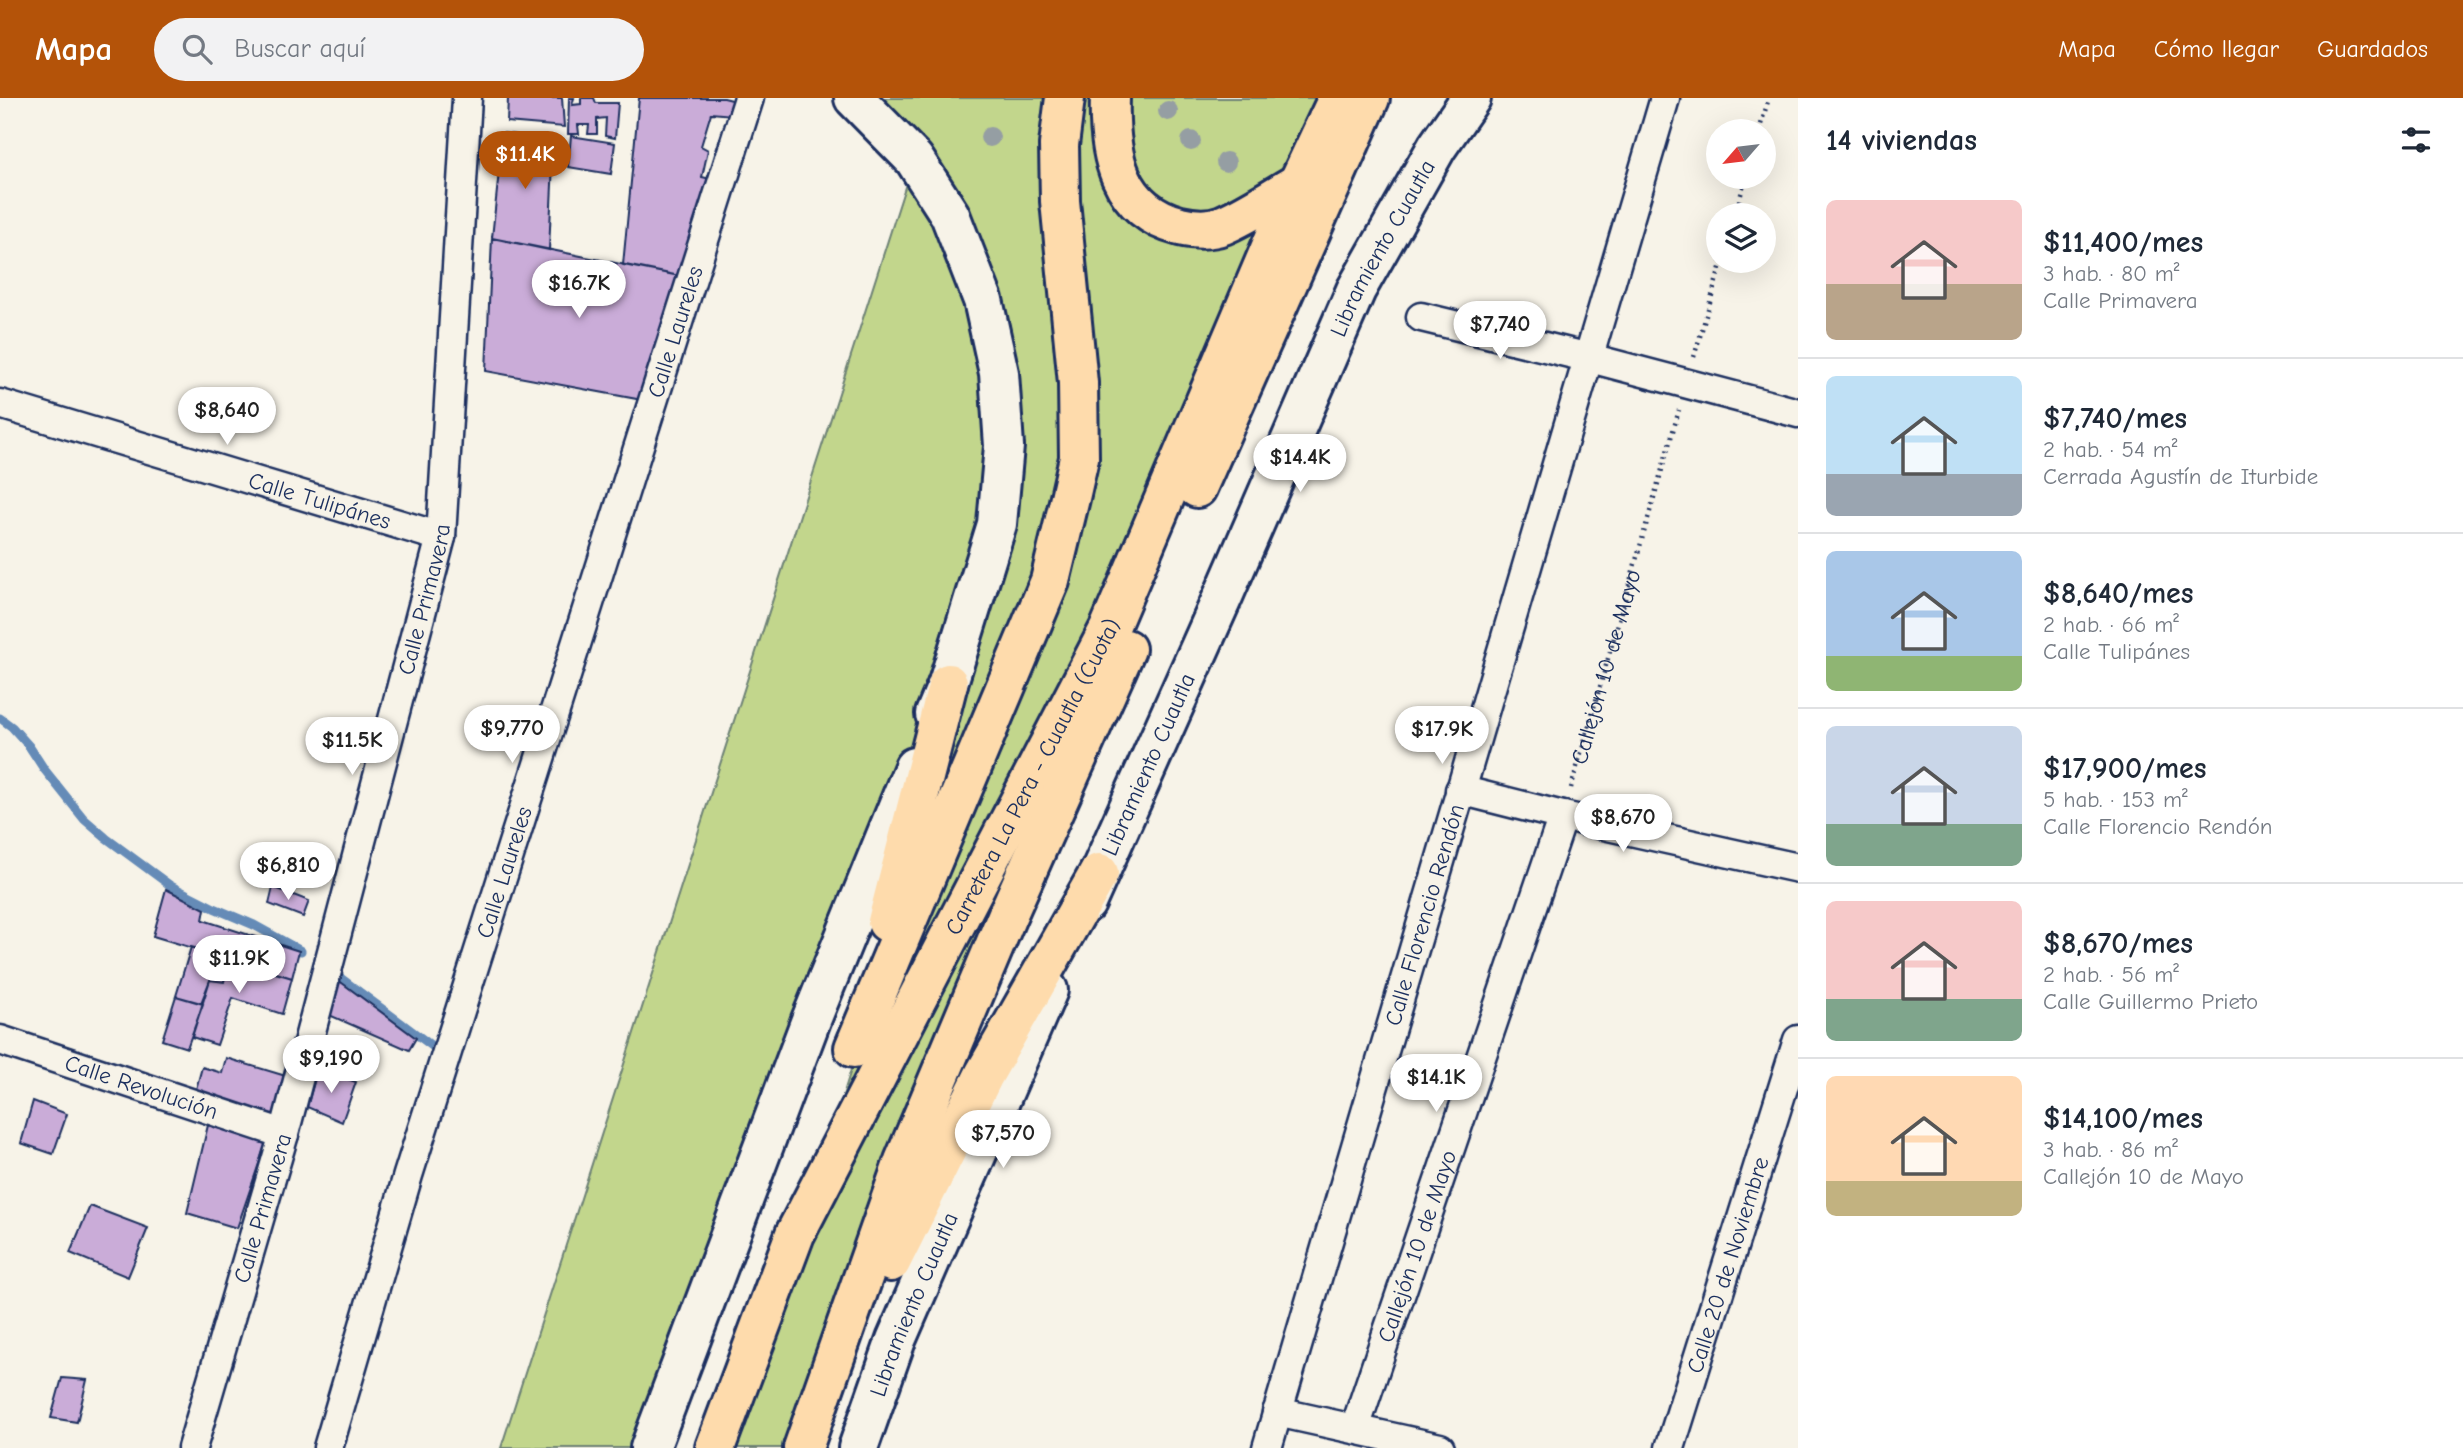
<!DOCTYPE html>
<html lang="es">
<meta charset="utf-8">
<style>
:root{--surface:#fff;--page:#f2f2f3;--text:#1f2937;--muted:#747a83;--line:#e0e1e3;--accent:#b45309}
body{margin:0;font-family:"Comic Neue",sans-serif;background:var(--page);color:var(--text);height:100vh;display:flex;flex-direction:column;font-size:26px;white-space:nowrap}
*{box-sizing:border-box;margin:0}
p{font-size:23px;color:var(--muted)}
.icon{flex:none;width:38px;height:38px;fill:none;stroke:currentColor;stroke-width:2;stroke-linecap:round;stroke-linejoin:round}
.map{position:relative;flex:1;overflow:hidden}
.drawer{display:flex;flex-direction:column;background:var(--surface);width:665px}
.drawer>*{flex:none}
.needle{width:46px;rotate:242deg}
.fabs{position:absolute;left:1706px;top:21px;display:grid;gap:14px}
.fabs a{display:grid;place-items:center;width:70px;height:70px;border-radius:50%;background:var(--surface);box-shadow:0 7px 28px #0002;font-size:35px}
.price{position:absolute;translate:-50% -60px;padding:0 16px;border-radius:24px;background:#fff;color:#222;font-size:23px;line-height:46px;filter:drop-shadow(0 2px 4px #0008)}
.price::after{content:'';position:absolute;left:50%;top:42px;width:21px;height:16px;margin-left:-10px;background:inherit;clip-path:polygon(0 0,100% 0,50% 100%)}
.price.active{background:var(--accent);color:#fff}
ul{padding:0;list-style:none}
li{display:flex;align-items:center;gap:21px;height:175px;padding:0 28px}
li+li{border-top:2px solid var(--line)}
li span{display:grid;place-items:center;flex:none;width:196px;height:140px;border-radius:10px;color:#555}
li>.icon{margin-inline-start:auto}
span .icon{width:84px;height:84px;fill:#fffc;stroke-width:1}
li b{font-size:30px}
h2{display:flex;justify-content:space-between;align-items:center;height:84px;padding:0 28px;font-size:30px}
header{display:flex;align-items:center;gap:42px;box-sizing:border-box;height:98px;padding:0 35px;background:var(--accent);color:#fff}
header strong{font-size:33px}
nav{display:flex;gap:38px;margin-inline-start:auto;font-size:24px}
.search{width:490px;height:63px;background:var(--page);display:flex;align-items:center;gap:18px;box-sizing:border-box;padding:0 24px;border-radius:38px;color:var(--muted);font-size:26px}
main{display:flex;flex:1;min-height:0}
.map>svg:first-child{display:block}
.green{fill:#c2d68c;stroke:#6e8275;stroke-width:2}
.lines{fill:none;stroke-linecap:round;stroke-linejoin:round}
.stream{stroke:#658bb7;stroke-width:9}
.building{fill:#caacd8;stroke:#1b2f5e;stroke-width:2}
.minor-casing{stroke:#1b2f5e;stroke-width:33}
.secondary-casing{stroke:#1b2f5e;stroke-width:44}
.motorway-casing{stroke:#1b2f5e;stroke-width:44}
.path{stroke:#1b2f5e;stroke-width:4.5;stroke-dasharray:2 5;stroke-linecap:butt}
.minor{stroke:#f7f3e8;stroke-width:28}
.secondary{stroke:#f7f3e8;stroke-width:38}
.motorway{stroke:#fedbac;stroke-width:38}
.tree{fill:#959ea3}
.labels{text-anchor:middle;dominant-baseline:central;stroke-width:7;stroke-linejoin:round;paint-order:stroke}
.street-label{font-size:23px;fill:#1b2f5e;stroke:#f7f3e8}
</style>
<header>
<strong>Mapa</strong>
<div class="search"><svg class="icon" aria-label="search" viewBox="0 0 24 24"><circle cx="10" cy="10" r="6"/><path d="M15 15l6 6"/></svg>Buscar aquí</div>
<nav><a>Mapa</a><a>Cómo llegar</a><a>Guardados</a></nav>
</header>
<main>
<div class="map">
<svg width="1798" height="1350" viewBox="0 0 1798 1350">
<rect width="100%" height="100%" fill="#f7f3e8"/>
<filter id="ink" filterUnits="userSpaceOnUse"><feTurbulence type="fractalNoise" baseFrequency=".0143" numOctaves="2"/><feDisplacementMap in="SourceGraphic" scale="14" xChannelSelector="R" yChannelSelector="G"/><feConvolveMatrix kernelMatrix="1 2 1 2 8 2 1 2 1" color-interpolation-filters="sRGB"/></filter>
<g filter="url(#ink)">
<!-- green -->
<path class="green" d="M860,0H1333L1109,531L814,1091L859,946L1001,424L986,199Z
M914,61L983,202L997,426L655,1350H501Z
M1105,579L803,1350H715L795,1136Z"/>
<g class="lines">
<!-- stream -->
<path class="stream" d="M0,620L12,629L29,648L44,671L84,721L106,740L171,788L214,810L254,827L301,853
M330,872L436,951"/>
</g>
<!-- building -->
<path class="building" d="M508,0H562L564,29L507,24Z
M569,0H574L572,7L581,6V0H594L596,5H618L615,40L605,38L606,20L597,21V36H588L589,27H578L579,36H568Z
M639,0H724L736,3L733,17L711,15L701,48L708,52L702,79L715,82L685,179L623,167Z
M503,35L554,42L549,152L492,140Z
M571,38L615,45L611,76L568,69Z
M492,140L685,179L653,304L486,273Z
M273,789L309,803L303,819L269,806Z
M166,791L205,811L203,822L299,853L292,880L153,838Z
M191,849L217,856L212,872L226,874L224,884L210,882L201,905L176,898Z
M217,856L292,880L282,916L233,900L217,947L192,939L210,882L224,884L226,874L212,872Z
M330,876L416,940L409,952L320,913Z
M176,898L203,906L187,950L162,942Z
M226,960L289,979L278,1015L267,1020L195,995L202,969L222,975Z
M318,970L356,984L342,1024L307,1009Z
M33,1003L67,1016L53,1056L21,1045Z
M208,1027L266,1045L237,1130L187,1115Z
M90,1108L148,1130L128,1179L70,1155Z
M62,1280L87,1282L77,1324L51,1320Z"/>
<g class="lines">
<!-- minor casing -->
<g class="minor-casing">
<g id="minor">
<path d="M1421,219L1590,260L1798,315"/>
<path id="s2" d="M0,306L441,439"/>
<path d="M1460,692L1563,718L1798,770"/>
<path id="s3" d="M0,942L284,1036"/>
<path d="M1277,1314L1440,1350"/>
<path id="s4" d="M1355,1330L1563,718"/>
<path id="s5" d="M192,1350L284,1036L441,439L467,0"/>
<path id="s6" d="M328,1350L408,1077L749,0"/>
<path id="s7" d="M1267,1350L1665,0"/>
<path id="s8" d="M1670,1350L1798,942"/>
</g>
</g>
<!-- secondary casing -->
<g class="secondary-casing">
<g id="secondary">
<path d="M854,0L914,61L950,117L983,202L999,275L1004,348L997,426L948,585L935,616"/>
<path id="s9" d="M1086,805L1224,496L1356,192L1437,49L1471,0"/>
<path d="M650,1350L811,922L914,669"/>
<path id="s10" d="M858,1350L896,1242L1048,892"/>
</g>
</g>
<!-- motorway casing -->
<g class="motorway-casing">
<g id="motorway">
<path d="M1110,0C1108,56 1118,112 1180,128C1193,131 1210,132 1223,127C1249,116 1273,99 1298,85"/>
<path d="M1197,390L1370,0"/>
<path d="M887,824L948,585"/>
<path d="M854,950L1050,483L1070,400L1079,360L1078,285L1060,103L1059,47L1065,0"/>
<path d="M891,1164L984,977L1099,775"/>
<path id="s11" d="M715,1350L795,1136L1109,531L1298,85L1338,0"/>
<path d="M803,1350L904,1063L1007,818L1126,551"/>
</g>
</g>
<!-- path -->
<g class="path">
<path d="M1759,33L1769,0"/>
<path d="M1735,117L1746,79"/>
<path d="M1694,259L1722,163"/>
<path id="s1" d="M1571,690L1679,312"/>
</g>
<!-- minor -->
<use href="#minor" class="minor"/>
<!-- secondary -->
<use href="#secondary" class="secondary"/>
<!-- motorway -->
<use href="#motorway" class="motorway"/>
</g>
<!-- trees -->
<g class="tree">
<circle cx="1168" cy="13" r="10"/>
<circle cx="990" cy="39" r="10"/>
<circle cx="1191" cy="43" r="10"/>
<circle cx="1226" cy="64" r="10"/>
</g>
</g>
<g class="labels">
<!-- street labels -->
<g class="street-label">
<text stroke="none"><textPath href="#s9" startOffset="719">Libramiento Cuautla</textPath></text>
<text stroke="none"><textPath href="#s6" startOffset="1169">Calle Laureles</textPath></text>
<text stroke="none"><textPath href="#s2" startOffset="334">Calle Tulipánes</textPath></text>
<text stroke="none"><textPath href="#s5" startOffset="880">Calle Primavera</textPath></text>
<text stroke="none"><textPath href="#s1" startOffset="126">Callejón 10 de Mayo</textPath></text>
<text stroke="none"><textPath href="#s9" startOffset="152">Libramiento Cuautla</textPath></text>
<text stroke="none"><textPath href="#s11" startOffset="744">Carretera La Pera - Cuautla (Cuota)</textPath></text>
<text stroke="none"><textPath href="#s6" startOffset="602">Calle Laureles</textPath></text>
<text stroke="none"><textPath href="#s7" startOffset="556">Calle Florencio Rendón</textPath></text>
<text stroke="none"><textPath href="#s3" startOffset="149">Calle Revolución</textPath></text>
<text stroke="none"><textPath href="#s5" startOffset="250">Calle Primavera</textPath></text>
<text stroke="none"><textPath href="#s4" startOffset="192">Callejón 10 de Mayo</textPath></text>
<text stroke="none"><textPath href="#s8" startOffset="192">Calle 20 de Noviembre</textPath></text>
<text stroke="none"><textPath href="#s10" startOffset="154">Libramiento Cuautla</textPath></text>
</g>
</g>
</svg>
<div class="fabs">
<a><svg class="needle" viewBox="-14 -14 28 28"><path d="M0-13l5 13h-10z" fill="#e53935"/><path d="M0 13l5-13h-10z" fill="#747a83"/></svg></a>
<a><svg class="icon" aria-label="layers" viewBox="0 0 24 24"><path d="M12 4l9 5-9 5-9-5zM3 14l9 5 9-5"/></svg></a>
</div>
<b class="price active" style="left:525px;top:93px">$11.4K</b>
<b class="price" style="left:579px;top:222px">$16.7K</b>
<b class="price" style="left:1500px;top:263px">$7,740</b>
<b class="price" style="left:227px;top:349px">$8,640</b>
<b class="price" style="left:1300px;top:396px">$14.4K</b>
<b class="price" style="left:512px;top:667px">$9,770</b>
<b class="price" style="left:1442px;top:668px">$17.9K</b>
<b class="price" style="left:352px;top:679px">$11.5K</b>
<b class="price" style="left:1623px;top:756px">$8,670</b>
<b class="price" style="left:288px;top:804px">$6,810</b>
<b class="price" style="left:239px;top:897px">$11.9K</b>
<b class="price" style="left:331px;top:997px">$9,190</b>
<b class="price" style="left:1436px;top:1016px">$14.1K</b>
<b class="price" style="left:1003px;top:1072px">$7,570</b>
</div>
<section class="drawer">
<h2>14 viviendas<svg class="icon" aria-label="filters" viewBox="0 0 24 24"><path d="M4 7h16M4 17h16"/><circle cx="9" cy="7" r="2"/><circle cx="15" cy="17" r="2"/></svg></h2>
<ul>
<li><span style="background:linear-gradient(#f6c9c9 60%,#b9a48a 0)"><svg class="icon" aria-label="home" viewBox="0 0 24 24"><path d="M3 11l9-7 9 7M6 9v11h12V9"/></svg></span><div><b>$11,400/mes</b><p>3 hab. · 80 m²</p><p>Calle Primavera</p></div></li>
<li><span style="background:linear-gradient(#bfe0f5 70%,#9aa5b1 0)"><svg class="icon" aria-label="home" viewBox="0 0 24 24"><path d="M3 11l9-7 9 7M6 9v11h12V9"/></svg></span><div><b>$7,740/mes</b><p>2 hab. · 54 m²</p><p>Cerrada Agustín de Iturbide</p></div></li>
<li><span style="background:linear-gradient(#a9c7e8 75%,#8fb573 0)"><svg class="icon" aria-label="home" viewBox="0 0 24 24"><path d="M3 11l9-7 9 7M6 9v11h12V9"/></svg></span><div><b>$8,640/mes</b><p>2 hab. · 66 m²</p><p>Calle Tulipánes</p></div></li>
<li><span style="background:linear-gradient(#c9d6e8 70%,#7fa58c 0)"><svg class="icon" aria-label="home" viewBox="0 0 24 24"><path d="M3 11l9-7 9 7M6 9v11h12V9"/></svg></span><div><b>$17,900/mes</b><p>5 hab. · 153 m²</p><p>Calle Florencio Rendón</p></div></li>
<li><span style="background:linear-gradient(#f6c9c9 70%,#7fa58c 0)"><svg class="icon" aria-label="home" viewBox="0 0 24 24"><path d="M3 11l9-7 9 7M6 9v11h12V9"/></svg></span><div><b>$8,670/mes</b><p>2 hab. · 56 m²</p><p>Calle Guillermo Prieto</p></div></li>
<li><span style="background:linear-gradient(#ffd9b3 75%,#c2b280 0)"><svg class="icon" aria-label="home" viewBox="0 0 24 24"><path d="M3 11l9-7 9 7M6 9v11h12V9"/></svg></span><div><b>$14,100/mes</b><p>3 hab. · 86 m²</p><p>Callejón 10 de Mayo</p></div></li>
</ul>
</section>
</main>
